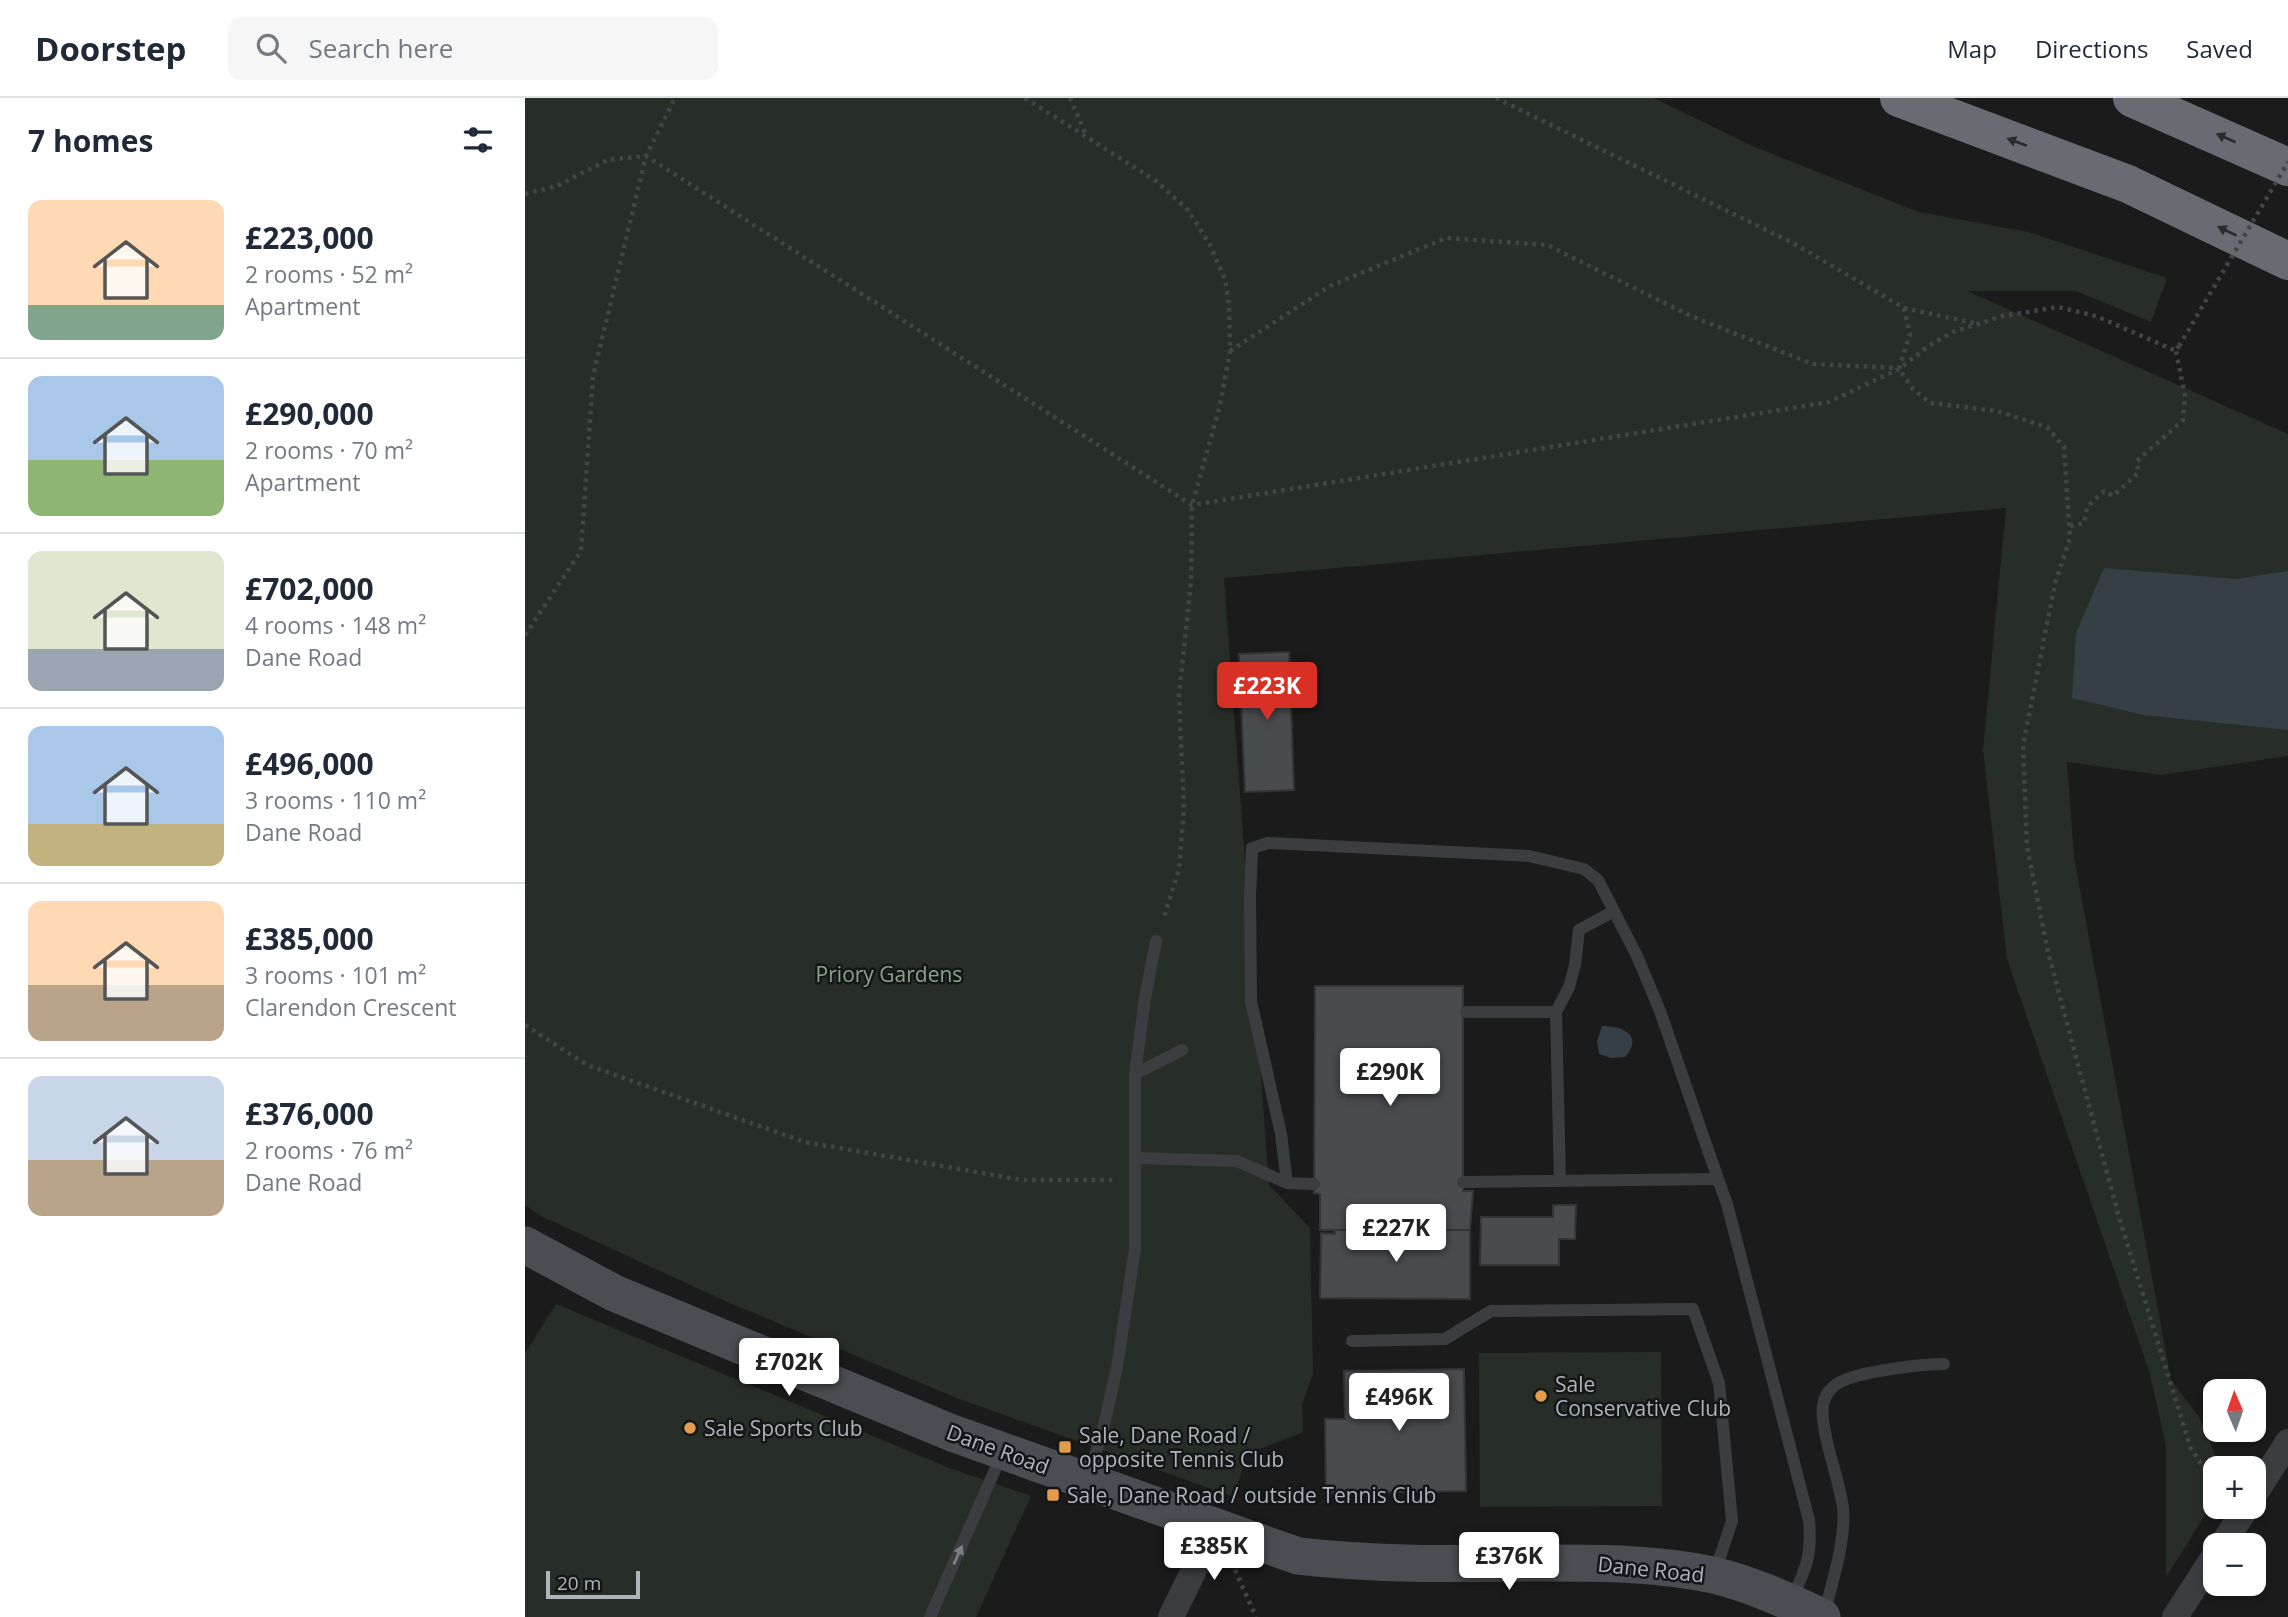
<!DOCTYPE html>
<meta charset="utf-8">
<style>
:root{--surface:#fff;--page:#f6f6f7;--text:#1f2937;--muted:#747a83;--line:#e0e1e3;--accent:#d93025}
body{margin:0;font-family:"Open Sans",sans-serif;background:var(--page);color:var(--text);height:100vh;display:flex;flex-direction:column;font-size:26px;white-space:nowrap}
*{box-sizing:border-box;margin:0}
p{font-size:23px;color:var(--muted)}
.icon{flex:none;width:38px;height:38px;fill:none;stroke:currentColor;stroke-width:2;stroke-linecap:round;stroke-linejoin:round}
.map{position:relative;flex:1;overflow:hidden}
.drawer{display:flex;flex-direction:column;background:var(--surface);width:525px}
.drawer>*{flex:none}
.needle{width:46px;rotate:358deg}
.fabs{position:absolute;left:1678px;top:1281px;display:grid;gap:14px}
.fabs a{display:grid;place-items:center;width:63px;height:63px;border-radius:14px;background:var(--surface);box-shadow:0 4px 10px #0003;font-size:35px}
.scale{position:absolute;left:21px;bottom:18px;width:94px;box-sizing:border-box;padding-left:7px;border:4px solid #aeb4bb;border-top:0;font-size:19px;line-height:24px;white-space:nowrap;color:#aeb4bb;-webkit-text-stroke:5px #151618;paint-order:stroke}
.price{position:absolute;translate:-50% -60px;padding:0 16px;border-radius:7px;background:#fff;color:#222;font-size:23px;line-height:46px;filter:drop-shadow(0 2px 4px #0008)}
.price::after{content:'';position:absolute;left:50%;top:42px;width:21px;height:16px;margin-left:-10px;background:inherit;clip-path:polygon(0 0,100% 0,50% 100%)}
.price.active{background:var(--accent);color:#fff}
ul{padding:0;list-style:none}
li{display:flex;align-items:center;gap:21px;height:175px;padding:0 28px}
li+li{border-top:2px solid var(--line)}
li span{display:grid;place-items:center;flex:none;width:196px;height:140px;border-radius:14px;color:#555}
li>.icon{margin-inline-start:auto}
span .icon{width:84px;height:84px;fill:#fffc;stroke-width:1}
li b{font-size:30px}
h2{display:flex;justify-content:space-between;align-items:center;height:84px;padding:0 28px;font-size:30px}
header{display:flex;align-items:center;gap:42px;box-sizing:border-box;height:98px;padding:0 35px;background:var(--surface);border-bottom:2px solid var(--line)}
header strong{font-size:33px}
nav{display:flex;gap:38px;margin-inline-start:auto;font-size:24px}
.search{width:490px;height:63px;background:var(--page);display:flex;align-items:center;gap:18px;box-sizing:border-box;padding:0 24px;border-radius:14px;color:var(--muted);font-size:26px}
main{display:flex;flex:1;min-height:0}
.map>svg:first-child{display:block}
.green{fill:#272e27}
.water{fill:#353f45}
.building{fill:#4a4b4f;stroke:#353538;stroke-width:2}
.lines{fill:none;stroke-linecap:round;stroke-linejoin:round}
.path{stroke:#424548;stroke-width:4.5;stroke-dasharray:3.5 5;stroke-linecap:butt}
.service{stroke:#3c3d41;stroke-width:12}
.minor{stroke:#3c3d41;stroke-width:26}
.secondary{stroke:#4a4d51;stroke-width:37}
.motorway{stroke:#686c72;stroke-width:38}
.path-bridge{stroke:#424548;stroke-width:4.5;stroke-dasharray:3.5 5;stroke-linecap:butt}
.oneway{fill:#2a2c2e}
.oneway2{fill:#7b7e84}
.poi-dot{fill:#e39b4c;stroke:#151618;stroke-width:2.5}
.labels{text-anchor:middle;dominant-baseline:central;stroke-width:5;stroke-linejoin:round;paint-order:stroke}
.park-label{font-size:21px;fill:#8aa487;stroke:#151618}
.poi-label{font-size:21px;fill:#aeb4bb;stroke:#151618;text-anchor:start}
.street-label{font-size:21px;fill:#aeb4bb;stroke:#151618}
</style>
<header>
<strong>Doorstep</strong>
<div class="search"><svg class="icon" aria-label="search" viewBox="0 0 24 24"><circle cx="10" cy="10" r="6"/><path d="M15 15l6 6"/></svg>Search here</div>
<nav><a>Map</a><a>Directions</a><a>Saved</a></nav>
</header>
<main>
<section class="drawer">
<h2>7 homes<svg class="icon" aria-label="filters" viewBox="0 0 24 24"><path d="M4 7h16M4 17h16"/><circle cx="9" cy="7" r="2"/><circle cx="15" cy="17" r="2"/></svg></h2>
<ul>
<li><span style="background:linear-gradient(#ffd9b3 75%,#7fa58c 0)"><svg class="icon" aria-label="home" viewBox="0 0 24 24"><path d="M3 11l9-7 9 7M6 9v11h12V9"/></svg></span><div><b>£223,000</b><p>2 rooms · 52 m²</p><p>Apartment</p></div></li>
<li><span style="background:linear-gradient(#a9c7e8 60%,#8fb573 0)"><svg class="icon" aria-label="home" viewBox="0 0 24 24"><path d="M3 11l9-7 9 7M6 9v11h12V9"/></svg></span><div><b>£290,000</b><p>2 rooms · 70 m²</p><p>Apartment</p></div></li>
<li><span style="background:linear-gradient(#dfe7d0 70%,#9aa5b1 0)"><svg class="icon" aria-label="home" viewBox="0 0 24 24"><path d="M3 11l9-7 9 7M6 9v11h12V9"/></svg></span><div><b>£702,000</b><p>4 rooms · 148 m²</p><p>Dane Road</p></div></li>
<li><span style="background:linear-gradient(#a9c7e8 70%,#c2b280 0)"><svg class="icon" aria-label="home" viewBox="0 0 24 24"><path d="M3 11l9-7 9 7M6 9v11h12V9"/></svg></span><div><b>£496,000</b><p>3 rooms · 110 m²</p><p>Dane Road</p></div></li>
<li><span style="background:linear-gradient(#ffd9b3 60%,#b9a48a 0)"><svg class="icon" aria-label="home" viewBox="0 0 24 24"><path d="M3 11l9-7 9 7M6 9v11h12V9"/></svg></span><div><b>£385,000</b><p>3 rooms · 101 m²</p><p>Clarendon Crescent</p></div></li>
<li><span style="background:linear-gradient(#c9d6e8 60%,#b9a48a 0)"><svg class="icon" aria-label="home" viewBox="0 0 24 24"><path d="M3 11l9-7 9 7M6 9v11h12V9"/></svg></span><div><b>£376,000</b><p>2 rooms · 76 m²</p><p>Dane Road</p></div></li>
</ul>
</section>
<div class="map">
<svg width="1763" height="1519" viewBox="0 0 1763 1519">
<rect width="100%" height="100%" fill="#1b1b1c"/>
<!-- green -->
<path class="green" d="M0,0H1129L1227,48L1394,114L1503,134L1642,180L1626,224L1551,193H1442L1763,336V658L1636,677L1542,664L1549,759L1646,1282L1674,1319L1696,1370H1690V1401L1641,1479V1348L1625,1276L1482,861L1458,652L1481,410L699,480L744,1087L785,1130L788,1276L777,1306L778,1334L722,1356L709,1399L434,1301L200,1203L16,1118L0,1107Z
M31,1206L427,1371L506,1398L451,1519H0V1255Z
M1136,1254L1137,1408L955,1409L954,1255Z"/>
<!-- water -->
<path class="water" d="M1579,470L1711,481L1763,473V632L1618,617L1547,600L1551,535Z
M1077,928C1098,928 1119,937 1100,959L1086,960L1074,956L1072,943Z"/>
<!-- building -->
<path class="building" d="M764,554L769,692L720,694L714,556Z
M790,888H938V1093H948L945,1132H795V1096L789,1095Z
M1028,1107H1051L1050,1141H1034V1167H955L956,1119H1028Z
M809,1132H945V1201L795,1200L796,1135L810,1136Z
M939,1271L941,1393L801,1395L800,1321H820L819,1273Z"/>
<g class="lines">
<!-- path -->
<path class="path" d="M500,0L631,83L663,112L685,147L700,181L704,208L705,253L695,307L667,407L666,484L654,597L659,711L654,771L638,822
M545,0L561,37
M971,0L1268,145L1379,210L1449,225
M0,96L32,88L82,62L121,58L667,407L1304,304L1374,271L1405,247L1428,234L1478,218L1533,209L1571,218L1651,253L1654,248
M1379,210L1385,236L1374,271L1388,291L1405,305L1472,313L1522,329L1539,349L1545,440L1530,486L1498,647L1502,749L1523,854L1593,1116L1666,1351L1690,1386
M705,253L805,188L921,140L1022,147L1168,219L1288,266L1373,270
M1545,428L1559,425L1562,409L1579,393L1588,398L1613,375L1612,363L1658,322L1660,298L1651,253
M0,537L56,453L68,278L121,58L150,0
M0,927L62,967L280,1044L497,1082H590
M710,1472L731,1519"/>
<!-- service -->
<path class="service" d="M941,914H1031
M610,976L657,952
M610,1060L712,1063L762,1085L789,1086
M1035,1083L1031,914L1044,889L1050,867L1054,832L1089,813
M938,1084L1193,1081L1202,1106L1284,1422C1287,1455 1282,1471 1266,1501
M762,1085L756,1036L726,903L725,800L727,750L743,745L1004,758L1059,771L1073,782L1112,858L1135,913L1193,1081
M827,1243L920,1241L966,1213L1168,1211L1194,1285L1207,1423L1190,1474
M563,1379L578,1332L592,1269L610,1151V976L620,900L631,843
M1300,1515C1307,1482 1321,1444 1318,1410C1314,1380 1301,1351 1298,1321C1293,1283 1327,1278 1355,1273C1377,1269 1397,1266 1419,1266
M405,1519L477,1356"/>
<!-- minor -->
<path class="minor" d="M1729,1397L1763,1344
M1697,1447L1722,1409
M646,1519L690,1429
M1650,1519L1690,1457"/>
<!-- secondary -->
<path class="secondary" d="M0,1147L89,1195L427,1335L773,1458C852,1467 927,1466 1007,1465C1067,1465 1128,1464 1188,1477C1226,1486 1261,1502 1297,1519"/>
<!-- motorway -->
<path class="motorway" d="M1374,0L1603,86L1763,163
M1607,0L1763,69"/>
<!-- path-bridge -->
<path class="path-bridge" d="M1654,248L1763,64"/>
</g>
<!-- one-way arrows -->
<defs><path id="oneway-solid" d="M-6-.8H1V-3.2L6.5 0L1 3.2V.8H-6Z" transform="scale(1.75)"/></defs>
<g class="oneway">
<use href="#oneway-solid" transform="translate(1701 40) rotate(-156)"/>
<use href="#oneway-solid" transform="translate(1492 44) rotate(-159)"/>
<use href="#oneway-solid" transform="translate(1702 133) rotate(-154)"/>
</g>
<use class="oneway2" href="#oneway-solid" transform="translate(433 1457) rotate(-66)"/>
<!-- markers -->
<g class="poi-dot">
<circle cx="1016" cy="1298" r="7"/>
<circle cx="165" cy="1330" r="7"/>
<rect x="533" y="1342" width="14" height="14" rx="3.5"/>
<rect x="521" y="1390" width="14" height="14" rx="3.5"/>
</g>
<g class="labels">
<!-- park labels -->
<g class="park-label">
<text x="364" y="876">Priory Gardens</text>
</g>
<!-- poi labels -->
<g class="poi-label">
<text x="1030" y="1286">Sale<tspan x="1030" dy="24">Conservative Club</tspan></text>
<text x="179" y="1330">Sale Sports Club</text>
<text x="554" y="1337">Sale, Dane Road /<tspan x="554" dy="24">opposite Tennis Club</tspan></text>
<text x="542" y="1397">Sale, Dane Road / outside Tennis Club</text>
</g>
<!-- street labels -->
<g class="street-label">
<text transform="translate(473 1351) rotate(20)">Dane Road</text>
<text transform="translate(1126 1471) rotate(6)">Dane Road</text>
</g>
</g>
</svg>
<div class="fabs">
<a><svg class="needle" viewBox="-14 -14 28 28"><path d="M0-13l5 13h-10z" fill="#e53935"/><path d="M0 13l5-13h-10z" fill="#747a83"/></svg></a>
<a>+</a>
<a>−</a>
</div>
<div class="scale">20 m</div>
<b class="price active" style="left:742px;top:624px">£223K</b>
<b class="price" style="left:865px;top:1010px">£290K</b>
<b class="price" style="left:871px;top:1166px">£227K</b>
<b class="price" style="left:264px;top:1300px">£702K</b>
<b class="price" style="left:874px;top:1335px">£496K</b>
<b class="price" style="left:689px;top:1484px">£385K</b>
<b class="price" style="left:984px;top:1494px">£376K</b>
</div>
</main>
